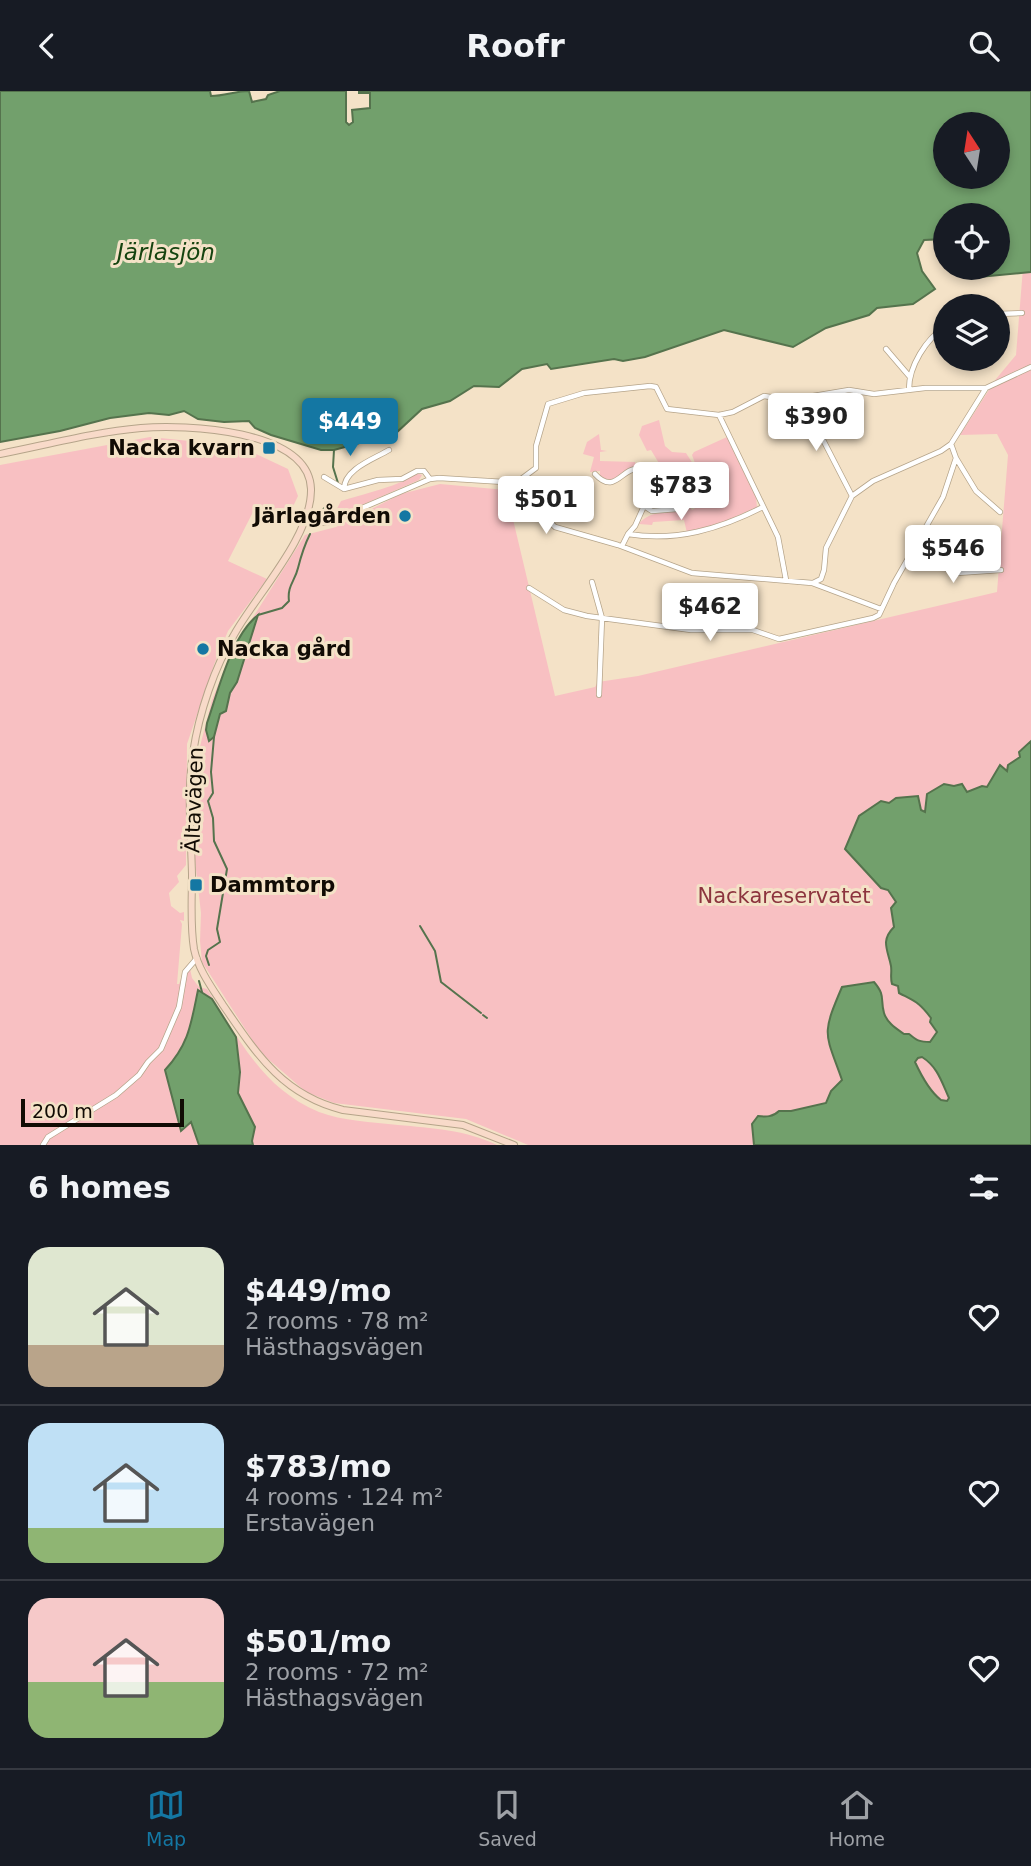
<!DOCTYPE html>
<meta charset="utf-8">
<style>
:root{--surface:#171b24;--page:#242831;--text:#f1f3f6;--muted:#9ea1a6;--line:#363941;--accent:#1477a3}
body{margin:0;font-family:"DejaVu Sans",sans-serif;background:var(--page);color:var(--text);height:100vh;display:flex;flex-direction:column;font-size:26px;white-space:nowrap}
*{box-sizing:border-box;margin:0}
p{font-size:23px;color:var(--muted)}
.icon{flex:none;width:38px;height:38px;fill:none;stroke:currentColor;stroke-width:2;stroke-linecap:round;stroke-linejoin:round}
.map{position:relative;height:1054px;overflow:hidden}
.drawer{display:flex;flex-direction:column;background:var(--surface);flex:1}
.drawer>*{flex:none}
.needle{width:46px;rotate:348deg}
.fabs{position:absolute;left:933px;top:21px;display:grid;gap:14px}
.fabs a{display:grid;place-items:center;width:77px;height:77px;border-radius:50%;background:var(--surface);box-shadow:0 4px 10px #0003;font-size:35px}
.scale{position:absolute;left:21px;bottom:18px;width:163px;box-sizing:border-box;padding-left:7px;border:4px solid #110b04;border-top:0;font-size:19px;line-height:24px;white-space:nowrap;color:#110b04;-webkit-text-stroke:5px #f4e2c7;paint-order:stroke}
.price{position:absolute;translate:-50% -60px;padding:0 16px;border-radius:7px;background:#fff;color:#222;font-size:23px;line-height:46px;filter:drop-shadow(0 2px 4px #0008)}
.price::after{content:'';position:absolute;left:50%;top:42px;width:21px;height:16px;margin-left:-10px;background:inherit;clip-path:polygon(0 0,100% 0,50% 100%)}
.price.selected{background:var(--accent);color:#fff}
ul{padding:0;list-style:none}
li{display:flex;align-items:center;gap:21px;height:175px;padding:0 28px}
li+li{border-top:2px solid var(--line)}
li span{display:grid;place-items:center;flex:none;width:196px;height:140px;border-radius:21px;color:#555}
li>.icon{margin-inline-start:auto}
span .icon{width:84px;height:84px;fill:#fffc;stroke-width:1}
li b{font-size:30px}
h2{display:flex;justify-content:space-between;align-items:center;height:84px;padding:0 28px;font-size:30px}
header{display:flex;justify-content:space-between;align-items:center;height:91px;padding:0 28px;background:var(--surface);font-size:32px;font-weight:700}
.dock{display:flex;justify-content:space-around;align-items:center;height:98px;border-top:2px solid var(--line);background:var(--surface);font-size:19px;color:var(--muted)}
.dock a{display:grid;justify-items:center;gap:4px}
.dock .selected{color:var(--accent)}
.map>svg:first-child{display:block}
.green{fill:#f8c0c2}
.water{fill:#72a06c;stroke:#55734d;stroke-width:2;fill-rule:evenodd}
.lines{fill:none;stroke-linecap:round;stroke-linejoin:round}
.stream{stroke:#55734d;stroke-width:2}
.minor-casing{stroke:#b5a48a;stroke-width:6}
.secondary-casing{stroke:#b5a48a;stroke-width:8}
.minor{stroke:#fff;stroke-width:4.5}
.secondary{stroke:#f8dac9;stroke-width:6}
.poi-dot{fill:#1477a3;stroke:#f4e2c7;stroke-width:2.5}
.labels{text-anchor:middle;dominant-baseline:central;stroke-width:6;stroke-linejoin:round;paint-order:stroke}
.poi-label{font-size:21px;font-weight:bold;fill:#110b04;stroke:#f4e2c7;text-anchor:end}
.street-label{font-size:21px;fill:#110b04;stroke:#f4e2c7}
.park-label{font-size:21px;fill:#8c343e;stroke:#f4e2c7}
.water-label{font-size:23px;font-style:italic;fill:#164410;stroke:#f4e2c7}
</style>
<header><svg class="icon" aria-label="back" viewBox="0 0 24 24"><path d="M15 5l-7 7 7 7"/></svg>Roofr<svg class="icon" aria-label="search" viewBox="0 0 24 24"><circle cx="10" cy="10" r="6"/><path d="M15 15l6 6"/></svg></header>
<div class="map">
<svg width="1031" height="1054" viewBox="0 0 1031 1054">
<rect width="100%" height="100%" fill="#f4e2c7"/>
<!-- green -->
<path class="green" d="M1031,77V1054H528L466,1028L334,1012L306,1001L260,961L202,871L200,850L201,822L195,770L198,663L212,609L231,561L305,444L336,436L401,403L440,393L506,399L555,605L595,596L598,591L638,585L997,501L1008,364L997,343L960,344L996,288L1016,264Z
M659,329L665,355L672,361L686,362L693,373L695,372L692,364L694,361L727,346L756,406L757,416L717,434L687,442L684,429L653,431L652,434L639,433C651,417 672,424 690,416L692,419L702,413L691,393L684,397L677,394L675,398L660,387L664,377L660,374L651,359L647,360L639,344L642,335Z
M599,343L601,359L607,360L600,361V370L635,371L636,375L629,377L623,385L609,390L600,386V380L590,381L594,366L583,363L587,351Z
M150,346L239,355L288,378L298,405L287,428L253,421L228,470L267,488L228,540L215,571L187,653L186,774L177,785L179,791L169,802L171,815L180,822L184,821V830L180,829L182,833L177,893H179L186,875L189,873L192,887L199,896L207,898C239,947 261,997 319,1021C343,1030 372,1031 398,1034C431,1037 466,1039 497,1054H0V374Z
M416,382L422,384L419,389L332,427L341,410C357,405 407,393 416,382Z"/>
<!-- water -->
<path class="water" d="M0,0H210L211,5C225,5 235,0 249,0L252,11L266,8L268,4L280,0H346V31L349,34L353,31L352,19L370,17V2H359V0H1031V181L979,186L973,177H998V124H945V148L924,149L917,162L922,180L935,198L913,213L877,217L869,224L826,237L793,256L724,239L645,266L623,270L614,268L551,278L547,273L522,278L499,296L474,295L450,310L422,318L396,342L334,359H321L271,344L255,337L249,330L224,331L198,328L184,320L169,324L149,322L110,327L60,340L0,351ZM998,33V86H945V33Z
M258,524L237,591L230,602L226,620L220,623L214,646L209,650L206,639L207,632C218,601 231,545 258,524Z
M1031,650V1054H754L752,1033L758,1025C766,1026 773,1026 779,1020H791L826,1012L831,1000L842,989C825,941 821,945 842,896L874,891C886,905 880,908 884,922C887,932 897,938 904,943H909C917,949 918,951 930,951L937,941L930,931L931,927C919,911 916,911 899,902L898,895L892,893C890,886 892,882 891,875C888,859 880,850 894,836L891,817L896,811L888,799L881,797L845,758L859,725L881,710L889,712L896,707L918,705L921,719L925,721L927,703L944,693L954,695L962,693L967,701L982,695L987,696L1000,674L1007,680L1008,674L1020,666L1019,661ZM922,966C938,976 942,992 949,1007L947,1010L941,1009C929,1000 921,984 915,971L918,967Z
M198,899L212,908L236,946L240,981L238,1002L255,1036L252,1050L253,1054H199L191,1031L181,1040L165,979C189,953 191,933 198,899Z"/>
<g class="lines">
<!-- stream -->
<path class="stream" d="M334,359L333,376L338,392
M318,427L324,417
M258,524L282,517L289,510C287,495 295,490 298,477C301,465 304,455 310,443
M420,835L435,860L441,891L481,922
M209,874L206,865L208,859L220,851L217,838L227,778L214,750L213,727L208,710L213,702L211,681L214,646
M199,890L202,901
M483,924L487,927"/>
<!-- minor casing -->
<g class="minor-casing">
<path id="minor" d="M998,223L1022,222
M886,258L910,286
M909,298C909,275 926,248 945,236
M802,308L852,405
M719,324L778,446L786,489
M956,367L976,400L1000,421
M595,383C615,405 622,376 638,378C653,379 669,396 678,407L680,413L677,418L652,420L644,415L635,435L628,443
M324,386L344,398L378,389L402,388L417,380H424L430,388
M513,394L536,377V355L548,313L584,302L650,295L656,296L667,318L719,324L733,321L764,305L789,309L849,299L874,303L925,297H986
M344,398C344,378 374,368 389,359
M648,417L657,388
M304,430L327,432L430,388L439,387L504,391L512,394L555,436L618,454L692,482L812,492L881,518
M622,455L628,443C676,451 720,438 763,416
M912,463L957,482L1001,479
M592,491L602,527L599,604
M813,492L821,488L824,479L826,457L852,405L873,390L941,360L951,353L986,297L1031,276
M529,497L564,519L587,525L691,539H753L779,548L873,527L879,524L894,492L943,406L956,367L951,353
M43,1054L48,1046L116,1004L139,984L148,971L161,958L179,916L185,881L197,867"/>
</g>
<!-- secondary casing -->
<g class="secondary-casing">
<path id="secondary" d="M0,363C46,354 94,341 141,337C184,333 309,338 311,398C312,445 257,503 235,542C214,577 199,622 193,662C187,701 191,744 192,783C192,808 190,834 194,858C198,878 212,897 223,914C256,962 282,1004 343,1019L463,1034L514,1054"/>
</g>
<!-- minor -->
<use href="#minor" class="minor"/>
<!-- secondary -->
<use href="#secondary" class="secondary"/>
</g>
<!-- markers -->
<g class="poi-dot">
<rect x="262" y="350" width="14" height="14" rx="3.5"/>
<circle cx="405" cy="425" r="7"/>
<circle cx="203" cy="558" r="7"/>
<rect x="189" y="787" width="14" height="14" rx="3.5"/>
</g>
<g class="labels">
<!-- poi labels -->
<g class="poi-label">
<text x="255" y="357">Nacka kvarn</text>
<text x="391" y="425">Järlagården</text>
<text x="217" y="558" text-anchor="start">Nacka gård</text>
<text x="210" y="794" text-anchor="start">Dammtorp</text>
</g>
<!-- street labels -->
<g class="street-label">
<text transform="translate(194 709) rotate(-88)">Ältavägen</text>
</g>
<!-- park labels -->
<g class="park-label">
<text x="784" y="805">Nackareservatet</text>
</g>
<!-- water labels -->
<g class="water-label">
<text x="166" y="161">Järlasjön</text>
</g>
</g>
</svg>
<div class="fabs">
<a><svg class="needle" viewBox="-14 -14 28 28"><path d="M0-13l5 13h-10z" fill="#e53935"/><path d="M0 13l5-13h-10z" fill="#9ea1a6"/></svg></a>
<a><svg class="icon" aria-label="locate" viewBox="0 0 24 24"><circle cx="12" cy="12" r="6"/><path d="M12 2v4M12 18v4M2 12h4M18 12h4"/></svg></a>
<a><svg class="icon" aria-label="layers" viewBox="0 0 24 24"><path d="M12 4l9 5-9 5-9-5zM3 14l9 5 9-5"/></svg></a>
</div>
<div class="scale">200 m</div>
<b class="price" style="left:816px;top:362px">$390</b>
<b class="price selected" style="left:350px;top:367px">$449</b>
<b class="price" style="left:681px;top:431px">$783</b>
<b class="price" style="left:546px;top:445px">$501</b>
<b class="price" style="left:953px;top:494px">$546</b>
<b class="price" style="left:710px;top:552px">$462</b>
</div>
<section class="drawer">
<h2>6 homes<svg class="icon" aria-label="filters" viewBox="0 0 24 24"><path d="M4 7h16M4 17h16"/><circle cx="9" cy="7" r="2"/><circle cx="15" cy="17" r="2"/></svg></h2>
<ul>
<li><span style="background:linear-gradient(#dfe7d0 70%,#b9a48a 0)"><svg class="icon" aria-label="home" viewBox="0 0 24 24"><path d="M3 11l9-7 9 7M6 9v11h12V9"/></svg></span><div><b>$449/mo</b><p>2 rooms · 78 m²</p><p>Hästhagsvägen</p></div><svg class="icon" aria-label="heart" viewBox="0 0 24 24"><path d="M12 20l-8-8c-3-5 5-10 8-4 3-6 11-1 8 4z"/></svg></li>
<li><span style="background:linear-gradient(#bfe0f5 75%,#8fb573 0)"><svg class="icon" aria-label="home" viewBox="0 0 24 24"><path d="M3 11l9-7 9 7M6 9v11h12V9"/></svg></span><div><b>$783/mo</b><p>4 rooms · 124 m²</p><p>Erstavägen</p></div><svg class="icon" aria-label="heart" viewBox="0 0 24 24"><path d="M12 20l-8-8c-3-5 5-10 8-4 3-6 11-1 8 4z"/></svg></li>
<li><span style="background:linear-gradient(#f6c9c9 60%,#8fb573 0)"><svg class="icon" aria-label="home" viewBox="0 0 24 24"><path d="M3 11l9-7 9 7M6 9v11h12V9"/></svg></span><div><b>$501/mo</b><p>2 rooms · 72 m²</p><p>Hästhagsvägen</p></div><svg class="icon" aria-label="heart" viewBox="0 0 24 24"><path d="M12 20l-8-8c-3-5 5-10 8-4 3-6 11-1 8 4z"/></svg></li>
</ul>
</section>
<nav class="dock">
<a class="selected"><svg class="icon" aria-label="map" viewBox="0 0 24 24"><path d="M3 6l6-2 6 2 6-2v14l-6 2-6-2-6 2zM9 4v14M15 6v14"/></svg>Map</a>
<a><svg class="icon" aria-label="saved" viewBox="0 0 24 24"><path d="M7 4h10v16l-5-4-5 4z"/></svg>Saved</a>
<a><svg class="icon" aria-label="home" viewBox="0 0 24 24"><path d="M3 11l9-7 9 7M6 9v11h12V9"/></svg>Home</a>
</nav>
